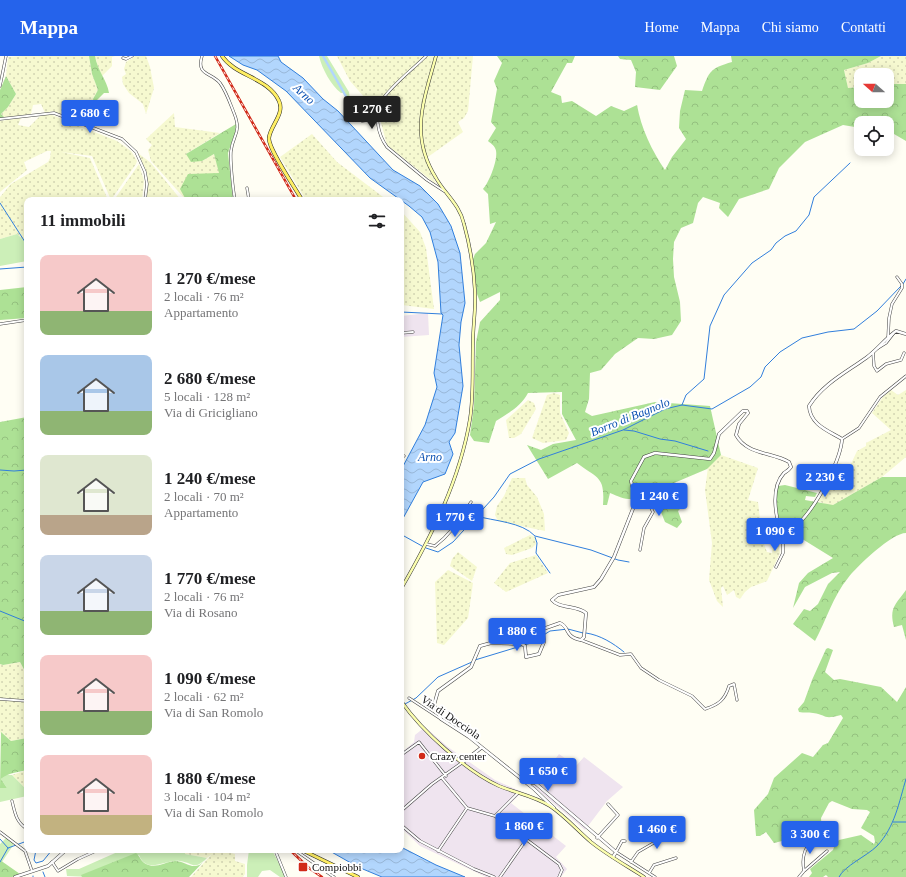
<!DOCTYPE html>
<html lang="it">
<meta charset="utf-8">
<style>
:root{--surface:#fff;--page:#f6f6f6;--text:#202124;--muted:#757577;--accent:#2563eb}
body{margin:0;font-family:Georgia,serif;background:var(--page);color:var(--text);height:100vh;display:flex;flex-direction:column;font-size:15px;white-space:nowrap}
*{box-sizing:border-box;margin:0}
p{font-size:13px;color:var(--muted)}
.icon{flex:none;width:22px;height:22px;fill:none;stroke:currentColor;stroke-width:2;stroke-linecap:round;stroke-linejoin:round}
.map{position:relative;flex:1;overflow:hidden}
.drawer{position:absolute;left:24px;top:141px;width:380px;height:656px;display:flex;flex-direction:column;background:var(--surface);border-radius:8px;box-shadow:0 2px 10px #0003}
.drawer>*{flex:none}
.needle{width:26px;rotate:291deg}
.tools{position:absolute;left:854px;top:12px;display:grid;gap:8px}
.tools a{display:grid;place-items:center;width:40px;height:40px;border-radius:8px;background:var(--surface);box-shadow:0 2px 10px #0003;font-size:20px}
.price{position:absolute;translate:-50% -34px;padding:0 9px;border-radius:4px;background:var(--accent);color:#fff;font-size:13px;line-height:26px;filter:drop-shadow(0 1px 2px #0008)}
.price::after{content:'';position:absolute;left:50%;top:24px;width:12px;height:9px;margin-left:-6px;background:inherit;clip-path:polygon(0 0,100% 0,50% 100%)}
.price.active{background:#222;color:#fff}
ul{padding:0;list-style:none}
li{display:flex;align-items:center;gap:12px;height:100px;padding:0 16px}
li span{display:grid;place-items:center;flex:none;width:112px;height:80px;border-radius:8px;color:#555}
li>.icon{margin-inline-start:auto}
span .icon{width:48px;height:48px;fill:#fffc;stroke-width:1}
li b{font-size:17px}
h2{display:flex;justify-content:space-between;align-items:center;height:48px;padding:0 16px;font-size:17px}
header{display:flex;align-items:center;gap:24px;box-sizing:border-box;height:56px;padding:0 20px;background:var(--accent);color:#fff}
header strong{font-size:19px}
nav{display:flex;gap:22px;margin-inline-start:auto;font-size:14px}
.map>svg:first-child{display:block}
.industrial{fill:#efe4ef}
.farmland{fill:url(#farmland-dots)}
.green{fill:#ccefb8}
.forest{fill:url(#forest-crowns)}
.water{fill:url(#water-waves);stroke:#317fdc}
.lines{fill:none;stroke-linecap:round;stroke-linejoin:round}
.stream{stroke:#317fdc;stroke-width:1}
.canal{stroke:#b2d6fd;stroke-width:2.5}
.minor-casing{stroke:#434343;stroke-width:3}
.tertiary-casing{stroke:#434343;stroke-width:3.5}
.secondary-casing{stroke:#323232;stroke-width:3.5}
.primary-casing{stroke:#212121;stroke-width:4}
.minor{stroke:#fff;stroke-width:2}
.tertiary{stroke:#fff;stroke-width:2.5}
.secondary{stroke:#fcffaf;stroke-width:2.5}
.primary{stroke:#ffef64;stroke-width:3}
.rail-casing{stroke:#d12918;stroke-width:2.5}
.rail{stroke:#fff;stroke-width:1;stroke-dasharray:3;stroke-linecap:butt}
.poi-dot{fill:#d12918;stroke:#fff;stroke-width:1.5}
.labels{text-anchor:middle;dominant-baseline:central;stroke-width:4;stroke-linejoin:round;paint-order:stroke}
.street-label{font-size:11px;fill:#101010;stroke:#fff}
.poi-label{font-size:11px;fill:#101010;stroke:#fff;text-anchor:start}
.water-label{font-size:12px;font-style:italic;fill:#0a50b1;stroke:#fff}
</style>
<header>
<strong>Mappa</strong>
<nav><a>Home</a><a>Mappa</a><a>Chi siamo</a><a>Contatti</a></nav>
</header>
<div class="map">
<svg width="906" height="821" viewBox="0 0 906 821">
<defs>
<pattern id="farmland-dots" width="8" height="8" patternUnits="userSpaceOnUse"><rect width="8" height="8" fill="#f6f9d0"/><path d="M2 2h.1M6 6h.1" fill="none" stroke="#d2d4b2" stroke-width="1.8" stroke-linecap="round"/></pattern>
<pattern id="forest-crowns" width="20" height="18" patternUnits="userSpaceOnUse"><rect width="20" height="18" fill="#ade195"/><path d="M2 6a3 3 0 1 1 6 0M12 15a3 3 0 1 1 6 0" fill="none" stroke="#94c07f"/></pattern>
<pattern id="water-waves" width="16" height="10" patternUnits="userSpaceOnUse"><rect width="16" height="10" fill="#b2d6fd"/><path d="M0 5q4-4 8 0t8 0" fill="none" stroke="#98b7d8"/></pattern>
</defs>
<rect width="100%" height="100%" fill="#fffef4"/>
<!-- industrial -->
<path class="industrial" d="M428,257L429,279L401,281V260Z
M425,671L448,691L495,724L522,736L511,747L566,790L556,801L567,813L561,821H486L420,790L401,772V697L414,686L415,679Z
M559,698L576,710L584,701L623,731L607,745L585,774L526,724L540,705L550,710Z"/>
<!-- farmland -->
<path class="farmland" d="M23,0H89L92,18L98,34L93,43L96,63L92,70L53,55L45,57L41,48L33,49L31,58L5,62L1,58L8,51L16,38L6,20L8,1Z
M95,0H115L112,1V10L102,20L97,8Z
M135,0H146L150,11L154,32L146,58L143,48L129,37L123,28L122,21L126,18L124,13L126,6Z
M337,0H473L468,55L464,62L458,66L463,76L425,103L436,128L387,89L380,63L382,45L365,42L350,25Z
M881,0H906V28H887V19H861V31L848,32L844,14L868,7Z
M174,57L175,71L220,77L186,98L202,105L214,98L220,117L185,143L151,105L148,94L152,89L146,83Z
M41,59H52L117,85L131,95L137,105L136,108L111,144L92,100L61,96L90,102L108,144H27V187L17,178L0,183V141L11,128L48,106L50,102L51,95H47L24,106L27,114L0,136V65L21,62L18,69L29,71Z
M312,78L337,106L387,144H306L280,101Z
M138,97L151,107L181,144H146L148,129L147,117Z
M139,108L144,125L142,144H114Z
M401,155L420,176L426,192L434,253L402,249L401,248Z
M891,334L898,339L906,334V401L882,421L833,449H827L818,445L839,407L850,410L857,395L866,390V387L891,374L872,357L883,341Z
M554,337L560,339V357L569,377L566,384L543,387L532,382L547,339Z
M528,344L534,347L536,353L521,378L514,382H509L506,364Z
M721,399L758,412L748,444L758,446L760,463L758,472L767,496L772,497L773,488L778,485L780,497L767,525L751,531L745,536L740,543L736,541L734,534L727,539L723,530L721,532L723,551L717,545L709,524L712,487L705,434L708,411Z
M512,422H525L527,429L537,441L544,458L545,475L498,465L495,459L497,450L504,440Z
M530,479L535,481L536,488L532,492L512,499L506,498L504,492Z
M458,496L477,511L472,525L450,510L452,503Z
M536,499L548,517L506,536L494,527L510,507Z
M448,514L473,527L468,562L444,589L437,587L435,526Z
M20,606L27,619V682L11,685L1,676L0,678V608L3,609Z
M27,714V734L12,719Z
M185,794H222L218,797L223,795L235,798V805L245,808V818L243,821H191L212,798L207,802L185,798Z"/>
<!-- green -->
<path class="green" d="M319,0H327L349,36L350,44L344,37H341C331,29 322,13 319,0Z
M17,178L27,187V205L0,210V183Z
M6,719H12L27,734V740L0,746V732H7L1,723Z
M6,782L14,788L2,806L0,804V788Z
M122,794H144L145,796L185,794V798L207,802C193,815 194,807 180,805C165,803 147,819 139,799L82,820L91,821L67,820L66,813H79Z
M249,794H272L284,817V821H280L270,814L262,815L258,821H247V809Z"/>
<!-- forest -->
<path class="forest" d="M89,0H95C97,14 107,24 109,37H104L94,47L93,43L98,34L92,18Z
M497,0H575L572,7H567L551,36L561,40L562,47L572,45L596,60L611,50L624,55L637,49C641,72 652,95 665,114L672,101L686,83L679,72L680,55L685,34L702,35C709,15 711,12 732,6L731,0H881L868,7L844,14L848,32L861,31V45H887V28H906V85L894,78L887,77V67H861V72L843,69L805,86L779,112L769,133L739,143L728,161L719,152L720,147L703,141L698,147L693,167L681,172L674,186L673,203L674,221L680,246L681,265L672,279L654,283L638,282L615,298L601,314L590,317L589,343L585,356L592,360L655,346L710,350L721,399L707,413L674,427L680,453L678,455L682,466L677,472L665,466L650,429H646L643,441C630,445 623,443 610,437L607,449H603C605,420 598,423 577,407L548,423L527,389L541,394L553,388L576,384L562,358V336L528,337C521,350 509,357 496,365L489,387L474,385L470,379L474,350L476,286L480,266L500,244V236L480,246L477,238L473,203L475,198L486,187L496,166L490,168L488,138L483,133C489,127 500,100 495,92C494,89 490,87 488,85L496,72L491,66L497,33L494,25L502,7Z
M618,0H674L677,10L660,34L635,31L636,16L631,4L620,3Z
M6,20L16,38L8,51L1,58L5,62H0V34Z
M236,68L235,77L228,97L233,144H183L185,142L180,133L188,118L219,117L214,98L202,105L191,106L186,98Z
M0,208V234L27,231V262L0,264Z
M27,361V619L20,606L3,609L0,608V366Z
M882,421H906V477C892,477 857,510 848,522C833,540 826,565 815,585L793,568L804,553L810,555L818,548L828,528L840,516L832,517L805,531L793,552L799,527L808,517L833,502L799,481L789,486H780L775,445L778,430L785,429L817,437L815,441L806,440L805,444L833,449Z
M906,534V584L902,569L894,571C889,552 895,549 906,534Z
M828,592L833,594L825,616L834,624L840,623L881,631L897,646L906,631V821H828L826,819L823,821H809L812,817L810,813L833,794L835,788L839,784L861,779L874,788L875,786L874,780L861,772L870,756L867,754L852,753L832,745L829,747L821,762L822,778L817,777L814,769L800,766L795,772L790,791L786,784L774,787L766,776L760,780H756L754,754L768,738L774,722L802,697L813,701L823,689L828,687L843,662L841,659C822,664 828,659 813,657C808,656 804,657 799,656L798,653L804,646L812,624L826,593Z
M1,676L11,685L27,682V714C18,716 8,717 1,723L7,732H0Z
M136,797C140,800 141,806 146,808C155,813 165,806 175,805C183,805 189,811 196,810C201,809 203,806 206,803L189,821H82L81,819Z
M0,804L20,818L12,821H0Z"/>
<!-- water -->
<path class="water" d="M229,0H278L281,6L303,22L323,43L338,55L393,114L420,130L438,148L451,170L460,197L465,247L461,266L459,289L463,330L455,377L449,386L453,398L445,418L423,426L401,466V414L425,369L437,331L434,317L443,259L441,257L438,206L430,176L422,161L409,150L370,122L286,35L257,14L243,9Z
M401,791L436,809L465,821H382L358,811L328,794H401Z"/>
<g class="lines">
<!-- stream -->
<path class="stream" d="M0,147L27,189
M0,213L27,211
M903,228L906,223
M401,256L442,258
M682,349L686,339L704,323L710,270L724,239L752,207L771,194L776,187L785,180L796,175L809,159L814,141L850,107
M624,374L634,375L660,383L675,385L708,395
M0,414L14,415L27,414
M476,460C494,465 522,466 535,480L591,494L618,504L629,506
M535,481L537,487L536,497L550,517
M401,482L404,480L422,490
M426,492L438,496L453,486L494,441L510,418L539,403L623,374L665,353L682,349L712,353L750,331L761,321L765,311L780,296L802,282L828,276L854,273L877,255L901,230
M0,555L27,566
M586,577C600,579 613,587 624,596
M475,604L531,587L550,575L568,573L583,577
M405,648L416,642L438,621L472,606
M893,766H906
M0,783L8,792
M36,794L34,804L36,807L43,805L52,794
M0,806L8,792L27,785
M43,816L45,821
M33,821V820
M839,821C844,810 867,800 877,790C895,771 899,746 906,723"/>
<!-- canal -->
<path class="canal" d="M323,0L348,44"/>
<!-- minor casing -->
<g class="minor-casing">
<path id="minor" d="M202,0C196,20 211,16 220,27C226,35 230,47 234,57C242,77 233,78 231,95C230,104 233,134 235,144
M426,0C412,14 393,28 382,44C373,56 378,79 387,91L427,124L444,135
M123,2L126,3L132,0
M0,30L6,0
M352,45L356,49L362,65L377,63
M0,63L54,57L122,83L136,96L145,116L147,128L145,144
M247,132L249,144
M0,268L27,264
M401,277L413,276
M888,282L889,262L892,248L902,232V228L897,221
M878,292L886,287L893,278
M873,296L874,310L877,315L886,308L901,304L904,297
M842,383L859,372L880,341L906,320
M401,399L404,400
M637,443L649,448L653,456L644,472L640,494
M426,488L435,490C452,477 459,464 471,446
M776,511L783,497V484
M581,584L620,599L631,598L641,612L659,624L692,640L705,653C718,649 725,644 729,630L734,628L737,644
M409,642L441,663
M0,643L27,645
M401,699L419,686L446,720
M442,722L467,752L495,760L559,808L562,814L559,821
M12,745C15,757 16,766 27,773
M401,755L432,728L463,706
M495,760L518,737
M401,769L420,785L474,813L494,821
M0,776L25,795L32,815
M597,782L618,759L608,748
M625,785H622L616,796L655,821
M275,794L286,821
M295,794L334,821
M438,795L467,752
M52,806L58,815L78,803L98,794
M631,806L638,796L664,781L667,774
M804,815L827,795
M649,817L654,809L676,802
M500,821L526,784
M799,821L804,815C801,799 805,790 818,780L829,779"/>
</g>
<!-- tertiary casing -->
<g class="tertiary-casing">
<path id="tertiary" d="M463,706L481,692
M528,728L534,726L616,796L613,801
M554,752L534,733L469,681L441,663L434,649L438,635L471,611L480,590L491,587L522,588L525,590L526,601L539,598L544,586L543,573L560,567C570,571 564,581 581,584L584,581L586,557C577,549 559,553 552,544L558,539L594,531L601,523L614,501L636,445L631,425L644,401L655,397L710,403L714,397L719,378L743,355H747L748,357L739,368L736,379C747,399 772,396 789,406L791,411C789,414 787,415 784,417C769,433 777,463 781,481L785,483C792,474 801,466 807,458C820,442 841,403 842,383C829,375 810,369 809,350C823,328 845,317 866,302C877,294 885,283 896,275L906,278
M15,821L48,810L66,794"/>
</g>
<!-- secondary casing -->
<g class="secondary-casing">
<path id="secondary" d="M401,533C431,481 460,424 470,363C474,338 472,311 473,285C473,269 476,252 475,236C474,213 470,190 464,168C460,149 445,138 436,122C409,79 424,44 436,0
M401,645C422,675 466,715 499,730C516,737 534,740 550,750C565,760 577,774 591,786C607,799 627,810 644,821"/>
</g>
<!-- primary casing -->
<g class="primary-casing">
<path id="primary" d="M222,0C235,20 269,22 279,45C285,58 270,70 269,82C268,93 296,133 302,144
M302,794L358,821"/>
</g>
<!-- minor -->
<use href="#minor" class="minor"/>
<!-- tertiary -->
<use href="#tertiary" class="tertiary"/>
<!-- secondary -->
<use href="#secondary" class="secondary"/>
<!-- primary -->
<use href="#primary" class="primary"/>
<!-- rail casing -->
<g class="rail-casing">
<path id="rail" d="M215,0L296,144
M290,794L309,812L322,821"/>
</g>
<!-- rail -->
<use href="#rail" class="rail"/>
</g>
<!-- markers -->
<g class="poi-dot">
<circle cx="422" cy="700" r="4"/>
<rect x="298" y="806" width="10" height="10" rx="2"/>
</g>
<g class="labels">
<!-- street labels -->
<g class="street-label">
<text transform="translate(451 661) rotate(34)">Via di Docciola</text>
</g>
<!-- poi labels -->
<g class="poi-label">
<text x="430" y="700">Crazy center</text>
<text x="312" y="811">Compiobbi</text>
</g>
<!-- water labels -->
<g class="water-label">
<text transform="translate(304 38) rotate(42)">Arno</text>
<text transform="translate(630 361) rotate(-22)">Borro di Bagnolo</text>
<text x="430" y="401">Arno</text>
</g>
</g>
</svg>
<div class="tools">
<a><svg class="needle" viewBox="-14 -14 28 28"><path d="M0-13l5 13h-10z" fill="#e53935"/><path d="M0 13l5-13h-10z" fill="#757577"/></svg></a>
<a><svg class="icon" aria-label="locate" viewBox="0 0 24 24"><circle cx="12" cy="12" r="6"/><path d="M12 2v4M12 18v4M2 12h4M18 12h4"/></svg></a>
</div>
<b class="price active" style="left:372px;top:74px">1 270 €</b>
<b class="price" style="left:90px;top:78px">2 680 €</b>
<b class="price" style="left:825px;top:442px">2 230 €</b>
<b class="price" style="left:659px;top:461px">1 240 €</b>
<b class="price" style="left:455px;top:482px">1 770 €</b>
<b class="price" style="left:775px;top:496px">1 090 €</b>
<b class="price" style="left:517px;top:596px">1 880 €</b>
<b class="price" style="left:548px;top:736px">1 650 €</b>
<b class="price" style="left:524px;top:791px">1 860 €</b>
<b class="price" style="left:657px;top:794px">1 460 €</b>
<b class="price" style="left:810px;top:799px">3 300 €</b>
<section class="drawer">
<h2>11 immobili<svg class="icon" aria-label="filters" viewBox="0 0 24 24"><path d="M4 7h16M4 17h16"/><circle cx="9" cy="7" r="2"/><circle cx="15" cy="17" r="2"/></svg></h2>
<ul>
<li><span style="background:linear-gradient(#f6c9c9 70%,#8fb573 0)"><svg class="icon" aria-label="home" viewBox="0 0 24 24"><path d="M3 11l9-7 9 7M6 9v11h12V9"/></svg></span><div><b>1 270 €/mese</b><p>2 locali · 76 m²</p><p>Appartamento</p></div></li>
<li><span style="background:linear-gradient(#a9c7e8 70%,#8fb573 0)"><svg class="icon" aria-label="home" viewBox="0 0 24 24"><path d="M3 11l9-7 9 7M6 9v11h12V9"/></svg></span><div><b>2 680 €/mese</b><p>5 locali · 128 m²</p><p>Via di Gricigliano</p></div></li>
<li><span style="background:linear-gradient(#dfe7d0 75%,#b9a48a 0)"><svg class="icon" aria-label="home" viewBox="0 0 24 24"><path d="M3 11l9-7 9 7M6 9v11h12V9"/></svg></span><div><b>1 240 €/mese</b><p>2 locali · 70 m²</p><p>Appartamento</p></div></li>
<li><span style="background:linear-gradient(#c9d6e8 70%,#8fb573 0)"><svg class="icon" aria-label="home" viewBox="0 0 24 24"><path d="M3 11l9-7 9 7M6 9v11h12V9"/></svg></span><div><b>1 770 €/mese</b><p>2 locali · 76 m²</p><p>Via di Rosano</p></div></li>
<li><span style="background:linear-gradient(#f6c9c9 70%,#8fb573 0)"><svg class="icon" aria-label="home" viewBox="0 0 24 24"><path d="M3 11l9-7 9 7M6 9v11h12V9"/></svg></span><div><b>1 090 €/mese</b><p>2 locali · 62 m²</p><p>Via di San Romolo</p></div></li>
<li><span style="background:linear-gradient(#f6c9c9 75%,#c2b280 0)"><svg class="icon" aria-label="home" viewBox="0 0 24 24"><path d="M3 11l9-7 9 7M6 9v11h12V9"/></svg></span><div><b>1 880 €/mese</b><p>3 locali · 104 m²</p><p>Via di San Romolo</p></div></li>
</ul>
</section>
</div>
